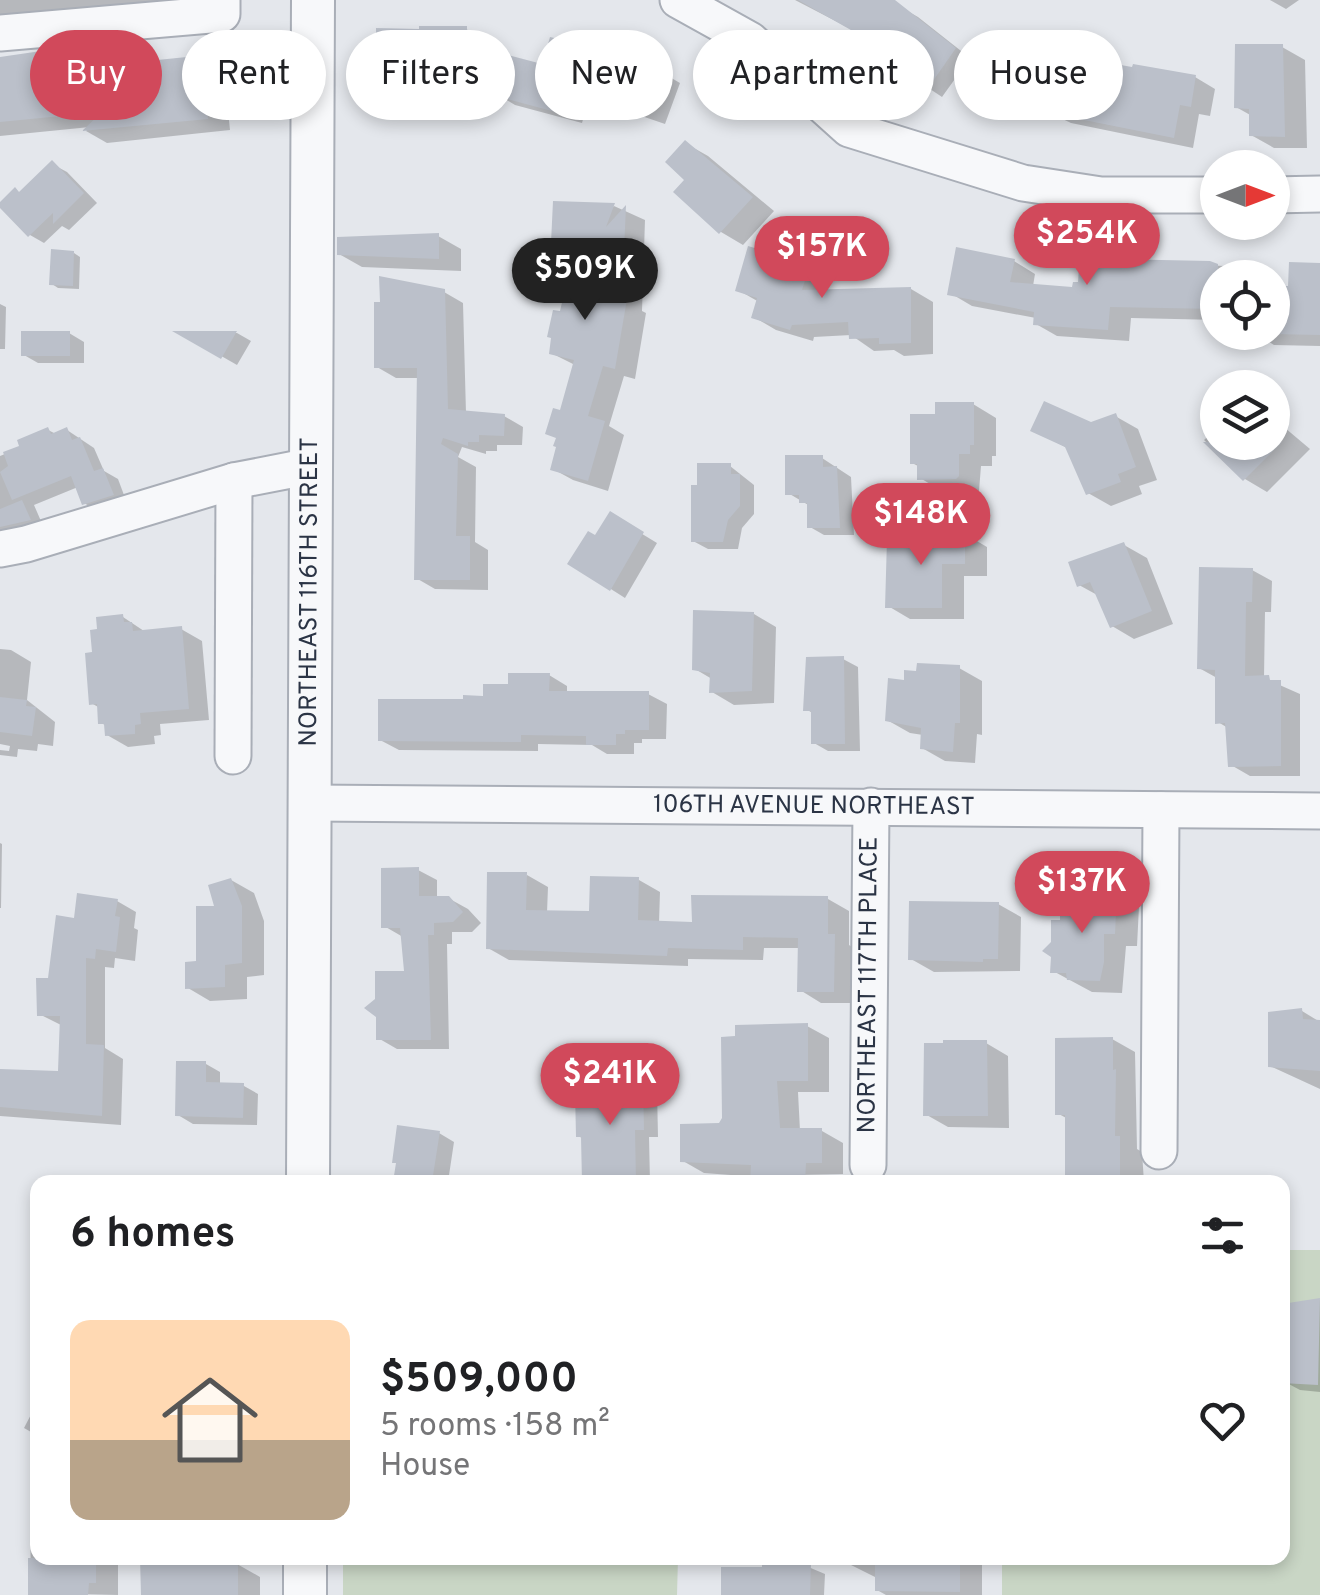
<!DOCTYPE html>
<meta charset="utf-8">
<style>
:root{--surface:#fff;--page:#f6f6f6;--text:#202124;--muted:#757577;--accent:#d1495b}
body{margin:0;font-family:Overpass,sans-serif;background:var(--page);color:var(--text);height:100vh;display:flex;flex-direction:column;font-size:38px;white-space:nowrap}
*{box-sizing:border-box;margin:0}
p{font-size:32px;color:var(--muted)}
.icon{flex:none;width:55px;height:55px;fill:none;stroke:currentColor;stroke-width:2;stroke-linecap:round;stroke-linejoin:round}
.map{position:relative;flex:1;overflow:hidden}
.sheet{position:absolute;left:30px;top:1175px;width:1260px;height:390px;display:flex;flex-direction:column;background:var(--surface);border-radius:20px;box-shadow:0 5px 15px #0003}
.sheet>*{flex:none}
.banner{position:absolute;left:30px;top:30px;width:1260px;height:90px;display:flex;gap:20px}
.needle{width:65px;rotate:90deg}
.tools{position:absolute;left:1200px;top:150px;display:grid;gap:20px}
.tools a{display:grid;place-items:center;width:90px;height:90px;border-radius:50%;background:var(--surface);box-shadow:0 5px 15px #0003;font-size:50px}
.price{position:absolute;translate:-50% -85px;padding:0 22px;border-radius:35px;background:var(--accent);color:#fff;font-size:32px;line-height:65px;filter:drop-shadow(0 2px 5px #0008)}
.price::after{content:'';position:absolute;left:50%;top:60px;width:30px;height:22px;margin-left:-15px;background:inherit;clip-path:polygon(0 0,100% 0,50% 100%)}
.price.active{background:#222;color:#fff}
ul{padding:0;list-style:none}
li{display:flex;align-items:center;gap:30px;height:250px;padding:0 40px}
li span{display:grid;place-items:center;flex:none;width:280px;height:200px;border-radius:20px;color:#555}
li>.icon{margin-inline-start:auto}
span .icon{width:120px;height:120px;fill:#fffc;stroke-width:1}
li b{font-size:42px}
h2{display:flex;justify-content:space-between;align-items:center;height:120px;padding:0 40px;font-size:42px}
.chip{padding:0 35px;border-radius:45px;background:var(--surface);box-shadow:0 5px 15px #0003;font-size:35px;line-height:90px}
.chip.active{background:var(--accent);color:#fff}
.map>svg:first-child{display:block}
.green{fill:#c9d6c5}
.shadow{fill:#0003}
.building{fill:#bbc0ca}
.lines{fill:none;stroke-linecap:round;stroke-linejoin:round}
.minor-casing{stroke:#a9aeb7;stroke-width:39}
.tertiary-casing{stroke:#a9aeb7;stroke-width:46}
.minor{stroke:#f7f8fa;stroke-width:35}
.tertiary{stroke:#f7f8fa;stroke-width:42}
.labels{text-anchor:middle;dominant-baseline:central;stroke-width:8;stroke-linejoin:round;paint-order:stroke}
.street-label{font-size:25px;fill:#2b3445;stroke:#f4f6f9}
</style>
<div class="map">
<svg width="1320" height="1595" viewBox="0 0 1320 1595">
<rect width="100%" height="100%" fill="#e4e7ec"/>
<!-- green -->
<path class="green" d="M1283,1250H1320V1595H1002V1558H1282Z
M343,1558H678L677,1595H343Z"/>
<!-- shadow -->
<path class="shadow" d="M0,0H166L167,15L0,28Z
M795,0H888L918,17L970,58L942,97L897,67L900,62L876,42Z
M1270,0H1299L1286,9Z
M466,29L489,42V74H463V91H421V96H401L379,83Z
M1282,47L1305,60L1307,148H1274L1251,135L1252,116L1236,107Z
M48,53L70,66L71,71L215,56L238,69L241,100L227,101L230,130L107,143L86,131L90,127L0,136V58Z
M544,67L661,72L680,83L665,124L589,98L582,123L515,105L495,93Z
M1069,68L1115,77H1195L1215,89L1210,116L1199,114L1193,148L1071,123L995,87Z
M685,143L708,156L774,211L743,245L721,232L677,191L687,180Z
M52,164L67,172L97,203L69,230L62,226L44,243L30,235L21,194Z
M614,206L645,220L642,311L646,313L635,379L624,376L609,426L624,435L608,491L573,480L553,469L562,413L575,365L551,353L571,273L553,262Z
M438,236L461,249V271L362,267L339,254Z
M74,253L80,257L79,289L58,288L52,284Z
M1014,261L1035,274L1033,286L1075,289L1118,262L1226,266L1246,278H1218V320L1131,318L1129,341L1057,336L1036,324V318L972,306L950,293Z
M1320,265V346L1274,345L1253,332H1272L1290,289Z
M809,266L831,279L827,292L911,289L933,302V354L904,356L894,350L874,351L851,335L814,337L813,341L776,330L754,317L759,302L738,290Z
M444,292L463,303L466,413L504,416L523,427L522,445H497V451H486V454L462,447L458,457L476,467L475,542L488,550V590L435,589L416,578L419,378H396L377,367Z
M0,295V304L6,307L5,349H0Z
M69,333L84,342V363H38L24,355Z
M181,333H237L251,341L237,365Z
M973,404L996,418V456H992V466H981L979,491H942L920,478V467L912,463Z
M1115,416L1138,429L1157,480L1139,486L1142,494L1111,506L1088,493L1069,449L1033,430L1091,425Z
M1272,417L1310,449L1267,492L1245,479L1204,440L1218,427V442H1272Z
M48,430L56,434L67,430L94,448L104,471L118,479L127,503L99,512L84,503L78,487L34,505L44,528L0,544V456L22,447Z
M822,458L851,477L854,535H824L810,527V506L788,493Z
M730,466L754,485V514L742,528L738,549H708L693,541Z
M611,515L657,543L625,598L570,563L596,538Z
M965,534L987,547V576H964V619H910L888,606L930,540Z
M1124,545L1147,558L1173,624L1134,639L1112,626L1099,596L1079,585Z
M1252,570L1272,581L1271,612H1265L1264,678L1300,694V776H1250L1231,765L1228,728L1218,722L1217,678L1199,668Z
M754,614L776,627L774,703L734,705L712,692V679L695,669Z
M123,617L144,631L181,629L202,641L209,720L160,724L161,735L154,736L155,744L128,747L107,735V726L101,723L100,708L91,703L95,654Z
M0,649L11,650L31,662L27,700L55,722L53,746L38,744L37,751L18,749L17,757L0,755V750L9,751L10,746L0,744Z
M843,659L858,667L860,751H828L814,743V714L806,709Z
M959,668L982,681V735L977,734L975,763L945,761L922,748L923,735L910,733L887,720L906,682Z
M549,675L567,686V693L648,694L667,704L666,739H642V743H634V754H607L592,745L538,744V751L399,750L380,740L466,702L486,698Z
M0,843L2,844L1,908H0Z
M418,870L437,880V898H448L468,909L481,923L472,932H452V944H447L449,1049H397L378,1038L407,974L403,937L384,926Z
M527,875L548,887L547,913L591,914L639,880L660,892L659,923L694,924L828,899L849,911V945L855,949L854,1003H821L800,990V948H764L763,960L688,959V966L509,960L488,948Z
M231,880L254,893L264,921V975L247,977V999L210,1001L188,988L217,908Z
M1116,894L1139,907L1137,946H1126L1122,993L1092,992L1053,971L1063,923Z
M117,901L136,912L134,928L138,930L135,961L115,958L114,968L105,967V1048L123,1059L121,1125L0,1116V1072L61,1074L63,1026L39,1014L50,980L76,921Z
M998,904L1021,917L1020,971L934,972L911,959Z
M1302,1011L1320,1022V1089L1270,1066Z
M807,1026L829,1038V1092H798L800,1131H822L843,1143V1174L744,1176L704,1173L683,1161L721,1125Z
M1112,1039L1135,1052L1137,1149L1142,1152L1144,1182H1068V1119L1057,1113Z
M986,1043L1008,1056L1009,1128L948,1127L925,1114Z
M206,1064L220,1072V1085L244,1086L258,1094L257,1125L193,1124L178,1115Z
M642,1079L657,1088L658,1137H649L650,1182H585L584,1139L578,1136Z
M439,1133L454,1142L448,1182H396L398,1164Z
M927,1180L979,1181L980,1182H927Z
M1320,1300V1392L1300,1390L1285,1382L1288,1336L1282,1307Z
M38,1401V1436L24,1428Z
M30,1510H38V1558H118V1595L31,1593Z
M143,1558H192V1565L237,1564L260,1577V1595H143Z
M764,1558H787L825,1574L824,1595H725L764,1570Z
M851,1558H982V1595H886L877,1590V1578L851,1565Z"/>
<!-- building -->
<path class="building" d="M798,0H895L956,48L926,91L893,67L897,63L871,45L872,42Z
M419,26H467V62H441V79H399V84H376V28L419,29Z
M550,37L606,50L662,69L646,115L570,89L563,114L492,95L504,54L542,64Z
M1235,44H1283L1285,137L1249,136V109L1234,108Z
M1007,47L1035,57L1036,53L1070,66L1113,74L1115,64L1132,67L1133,64L1196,75L1191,107L1180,105L1174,138L1049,113L992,88Z
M48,50L50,71L216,54L219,88L205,89L208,119L82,131L102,112L0,122V57Z
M685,140L753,197L719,234L673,192L684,180L665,162Z
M52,160L84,193L53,224V213L28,237L0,208V202L15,187L19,192Z
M553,201L615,203L606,227L626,205L622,298L627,299L615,369L603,366L588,416L605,421L588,481L550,470L556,447L553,446L556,438L545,434L553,408L560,410L574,360L549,354L551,338L547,337L553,310L560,311L571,264H550Z
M439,233V259L337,255V237Z
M748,246L810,264L802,290L911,287V343L879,344V338L849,339L848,322L792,325L790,330L751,318L757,298L735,291Z
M956,247L1015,259L1010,282L1072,287L1073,282H1078L1080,254L1114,257L1113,259L1210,261L1218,264V309L1110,307L1108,330L1033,325L1034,312L947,295Z
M51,249L74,251L73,286L49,285Z
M1289,262L1320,263V335L1272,334V286H1288Z
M379,276L445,289L448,409L505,414L504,436L479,435V442H468V446L443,438L441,444L458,454L456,536H470V580H414L417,368H374V302H380Z
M21,331H70V356H21Z
M172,331H237L221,359Z
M1044,401L1091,422L1116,413L1136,467L1118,474L1121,482L1086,495L1065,447L1030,431Z
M935,402H974V445H970V454H959V476L956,479L917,480V464H910V414H935Z
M48,427L51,434L67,427L72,440L80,437L94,471L103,468L114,495L82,505L71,476L12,500L0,472L8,466L3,452L19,446L17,440Z
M1203,442H1282L1243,481Z
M785,455H823V467L837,466L840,528H807V503H799V495H785Z
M697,463H731V474H740V506L728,520L723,542H691V485H697Z
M22,500L31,520L0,527V509Z
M610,511L644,532L610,591L567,564L588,531L595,535Z
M965,531V564H942V608H885L887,539L927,537V532Z
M1124,542L1152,611L1110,628L1090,582L1077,587L1068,562Z
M1199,567L1253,568L1252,602H1246L1245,676L1269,675L1270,680H1281V766L1228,767L1225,723L1215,724V670L1197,669Z
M693,610L754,612L752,691L709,693L710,673L692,670Z
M123,614L124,622H132L133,631L182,626L189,709L140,713L141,724L135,725V734L105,736L104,724H98L97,704L89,705L85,653L92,652L90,630L97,629L96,617Z
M844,656L845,744H811V711H803L806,657Z
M917,663L960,665V723H955L953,752L920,749L921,728L885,721L888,678L904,680V670L916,671Z
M508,673H550L549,691H649V730H625V734H616V745H586V736L521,735V742L378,741V699H463V695L483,696V684H508Z
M0,697L27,700L26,706L36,707L32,736L0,732Z
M419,867V896H449L463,912L453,922L434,923V935H428L431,1040H376V1017L364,1008L375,999V971H404L400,928H381V868Z
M487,872H527L526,910L589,911L590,876L639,877L638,920L692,922L691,895L828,896V934H835L834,992H797L798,938L743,937V950L668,948L667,956L486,949Z
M231,878L242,906V963L225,965V987L185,989V962L196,961V906H214L208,885Z
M1081,891L1117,892L1115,934H1104V962L1100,981L1067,980L1066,973H1050L1051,957L1042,951L1051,942V920H1060V901H1081Z
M77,893L118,899L115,916L120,917L116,952L96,949L95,959L86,958V1044L104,1045L102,1116L0,1107V1069L58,1071L60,1016H37L36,978H48L56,915L74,918Z
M909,901L999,902L998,959H983V962L908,960Z
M1302,1008L1303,1019L1320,1020V1071L1268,1067V1012Z
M808,1023V1081H777L780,1128H822V1163H806L805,1182H750L751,1165L680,1162V1124L719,1123L722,1118L721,1037L735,1036V1025Z
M1113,1037V1070L1116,1069L1115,1136H1120V1175H1117V1182H1065V1115H1055V1038Z
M943,1040H987L988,1116H923L924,1043H943Z
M176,1061H206V1082L244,1083L243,1118L175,1116Z
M643,1077L644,1130H635L636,1182H582L581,1137H576L575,1090L591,1089L590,1078Z
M397,1125L440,1131L432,1182H393L396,1163H392Z
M1320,1298L1318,1385L1282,1383L1285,1337L1282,1304Z
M28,1558H96V1583H89L88,1595H28Z
M140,1558H170V1563L238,1562V1595H141Z
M875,1558H960V1592L875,1591Z
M762,1562L811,1563L810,1595H721V1567H762Z"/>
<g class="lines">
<!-- minor casing -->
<g class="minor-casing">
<g id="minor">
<path d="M678,0L750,40L849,129L1023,183L1101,195H1218"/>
<path d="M0,33L222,14V0"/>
<path d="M1272,195L1320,194"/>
<path d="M0,549L26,544L234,481L311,466"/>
<path d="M233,756L234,481"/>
<path id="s1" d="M309,803L1320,811"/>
<path d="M1159,1151L1161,810"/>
<path id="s2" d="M868,1165L871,806"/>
</g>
</g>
<!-- tertiary casing -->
<g class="tertiary-casing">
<g id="tertiary">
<path id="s3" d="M308,1182L313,0"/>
<path d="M305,1595V1558"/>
</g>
</g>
<!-- minor -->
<use href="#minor" class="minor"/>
<!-- tertiary -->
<use href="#tertiary" class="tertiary"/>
</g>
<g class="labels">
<!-- street labels -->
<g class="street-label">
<text stroke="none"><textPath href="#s3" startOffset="590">NORTHEAST 116TH STREET</textPath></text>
<text stroke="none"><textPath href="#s1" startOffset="505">106TH AVENUE NORTHEAST</textPath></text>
<text stroke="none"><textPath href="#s2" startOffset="180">NORTHEAST 117TH PLACE</textPath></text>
</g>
</g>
</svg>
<div class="tools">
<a><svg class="needle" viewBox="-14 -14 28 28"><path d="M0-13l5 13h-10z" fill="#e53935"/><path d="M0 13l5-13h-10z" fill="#757577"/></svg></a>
<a><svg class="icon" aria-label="locate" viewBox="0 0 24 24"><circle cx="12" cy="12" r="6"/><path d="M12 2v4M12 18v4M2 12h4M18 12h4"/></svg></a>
<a><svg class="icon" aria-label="layers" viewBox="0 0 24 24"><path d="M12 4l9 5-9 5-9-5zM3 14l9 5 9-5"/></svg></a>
</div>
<b class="price" style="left:1087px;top:288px">$254K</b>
<b class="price" style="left:822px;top:301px">$157K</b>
<b class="price active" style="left:585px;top:323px">$509K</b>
<b class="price" style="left:921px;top:568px">$148K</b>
<b class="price" style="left:1082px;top:936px">$137K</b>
<b class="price" style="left:610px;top:1128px">$241K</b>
<div class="banner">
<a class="chip active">Buy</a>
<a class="chip">Rent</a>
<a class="chip">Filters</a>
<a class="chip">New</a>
<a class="chip">Apartment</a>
<a class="chip">House</a>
</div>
<section class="sheet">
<h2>6 homes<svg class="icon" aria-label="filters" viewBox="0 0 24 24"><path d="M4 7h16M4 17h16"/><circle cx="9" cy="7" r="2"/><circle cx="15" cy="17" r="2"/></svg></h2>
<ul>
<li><span style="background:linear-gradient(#ffd9b3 60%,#b9a48a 0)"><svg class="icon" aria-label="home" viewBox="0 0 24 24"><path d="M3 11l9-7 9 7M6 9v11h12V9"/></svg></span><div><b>$509,000</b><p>5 rooms · 158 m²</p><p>House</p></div><svg class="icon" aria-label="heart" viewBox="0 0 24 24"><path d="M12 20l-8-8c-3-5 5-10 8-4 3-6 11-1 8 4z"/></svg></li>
</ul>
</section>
</div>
